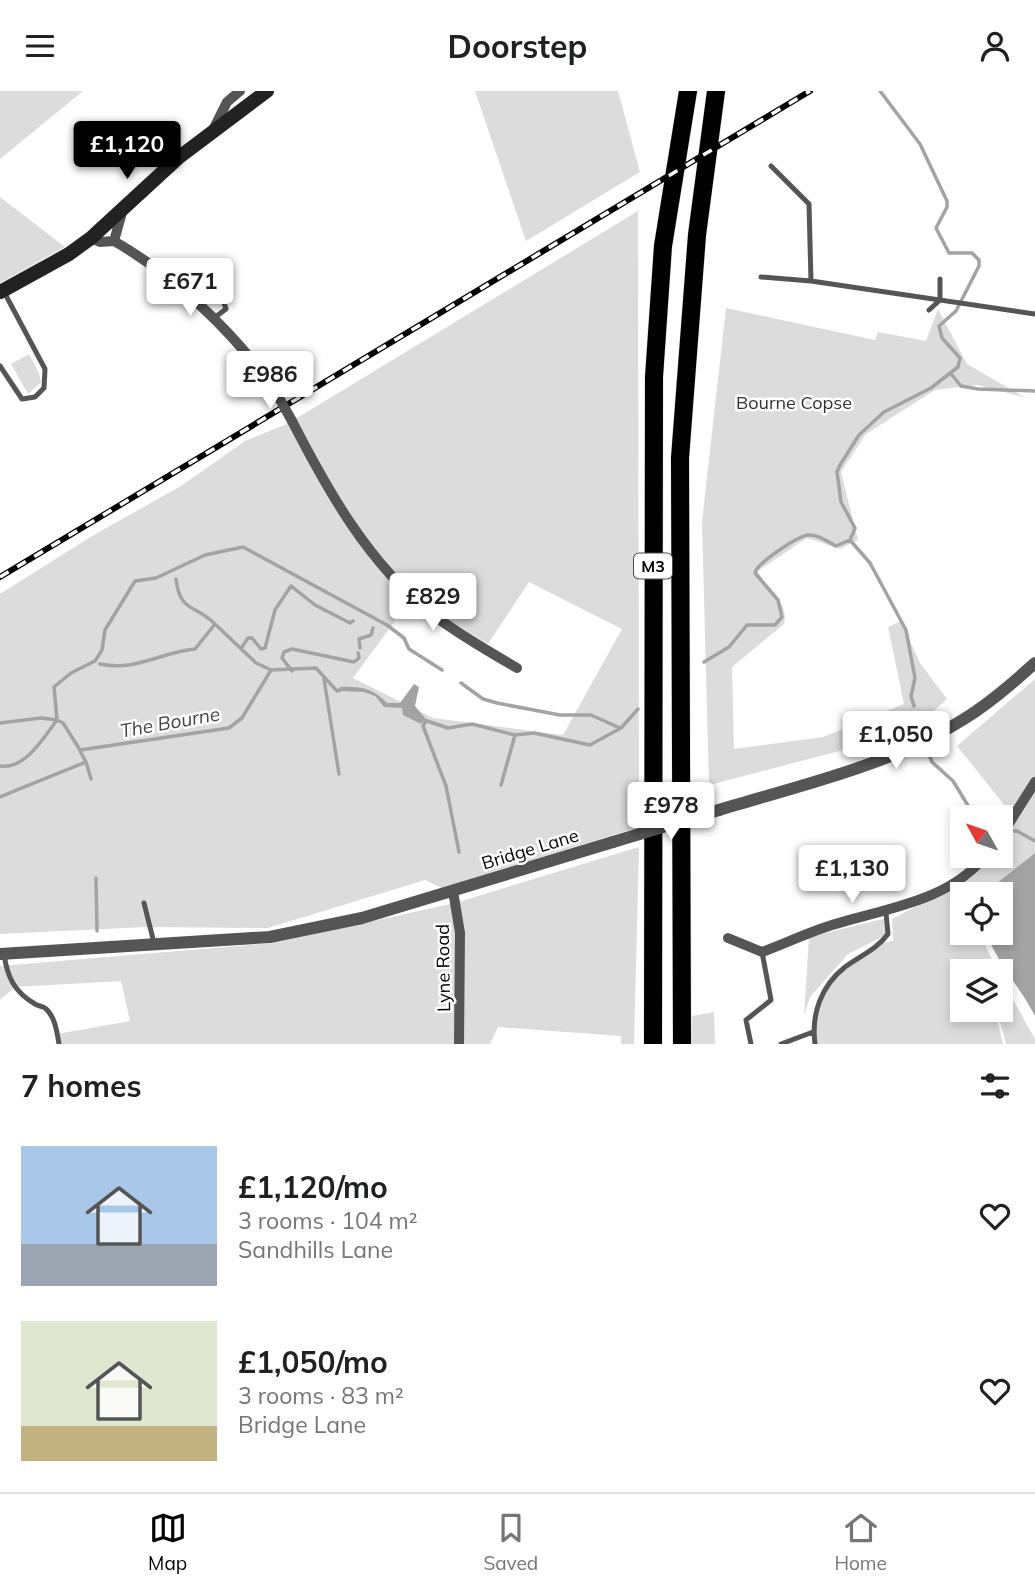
<!DOCTYPE html>
<meta charset="utf-8">
<style>
:root{--surface:#fff;--page:#f2f2f2;--text:#202124;--muted:#757577;--line:#e0e0e0;--accent:#000}
body{margin:0;font-family:Mulish,sans-serif;background:var(--page);color:var(--text);height:100vh;display:flex;flex-direction:column;font-size:26px;white-space:nowrap}
*{box-sizing:border-box;margin:0}
p{font-size:23px;color:var(--muted)}
.icon{flex:none;width:38px;height:38px;fill:none;stroke:currentColor;stroke-width:2;stroke-linecap:round;stroke-linejoin:round}
.map{position:relative;height:953px;overflow:hidden}
.sheet{display:flex;flex-direction:column;background:var(--surface);flex:1}
.sheet>*{flex:none}
.needle{width:46px;rotate:310deg}
.buttons{position:absolute;left:950px;top:714px;display:grid;gap:14px}
.buttons a{display:grid;place-items:center;width:63px;height:63px;border-radius:0px;background:var(--surface);box-shadow:0 4px 10px #0003;font-size:35px}
.price{position:absolute;translate:-50% -60px;padding:0 16px;border-radius:7px;background:#fff;color:#222;font-size:23px;line-height:46px;filter:drop-shadow(0 2px 4px #0008)}
.price::after{content:'';position:absolute;left:50%;top:42px;width:21px;height:16px;margin-left:-10px;background:inherit;clip-path:polygon(0 0,100% 0,50% 100%)}
.price.on{background:var(--accent);color:#fff}
ul{padding:0;list-style:none}
li{display:flex;align-items:center;gap:21px;height:175px;padding:0 21px}
li span{display:grid;place-items:center;flex:none;width:196px;height:140px;border-radius:0px;color:#555}
li>.icon{margin-inline-start:auto}
span .icon{width:84px;height:84px;fill:#fffc;stroke-width:1}
li b{font-size:30px}
h2{display:flex;justify-content:space-between;align-items:center;height:84px;padding:0 21px;font-size:30px}
header{display:flex;justify-content:space-between;align-items:center;height:91px;padding:0 21px;background:var(--surface);font-size:32px;font-weight:700}
.tabs{display:flex;justify-content:space-around;align-items:center;height:98px;border-top:2px solid var(--line);background:var(--surface);font-size:19px;color:var(--muted)}
.tabs a{display:grid;justify-items:center;gap:4px}
.tabs .on{color:var(--accent)}
.map>svg:first-child{display:block}
.green{fill:#dcdcdc;fill-rule:evenodd}
.water{fill:#a3a3a3}
.lines{fill:none;stroke-linecap:round;stroke-linejoin:round}
.stream{stroke:#a3a3a3;stroke-width:3.5}
.motorway-casing{stroke:#dbdbdb;stroke-width:19}
.service{stroke:#555;stroke-width:5}
.minor{stroke:#555;stroke-width:10}
.tertiary{stroke:#555;stroke-width:12}
.secondary{stroke:#222;stroke-width:14}
.motorway{stroke:#000;stroke-width:18}
.rail-casing{stroke:#000;stroke-width:6}
.rail{stroke:#fff;stroke-width:3.5;stroke-dasharray:10;stroke-linecap:butt}
.minor-bridge{stroke:#555;stroke-width:10}
.tertiary-bridge{stroke:#555;stroke-width:12}
.labels{text-anchor:middle;dominant-baseline:central;stroke-width:5;stroke-linejoin:round;paint-order:stroke}
.shield{fill:#fff;stroke:#4c4c4c;stroke-width:2}
.shield-label{font-size:16px;font-weight:bold;fill:#000}
.park-label{font-size:18px;fill:#333;stroke:#fff}
.street-label{font-size:18px;fill:#000;stroke:#fff}
.water-label{font-size:19px;font-style:italic;fill:#444;stroke:#fff}
</style>
<header><svg class="icon" aria-label="menu" viewBox="0 0 24 24"><path d="M4 6h16M4 12h16M4 18h16"/></svg>Doorstep<svg class="icon" aria-label="person" viewBox="0 0 24 24"><circle cx="12" cy="8" r="4"/><path d="M4 21q1-7 8-7t8 7"/></svg></header>
<div class="map">
<svg width="1035" height="953" viewBox="0 0 1035 953">
<rect width="100%" height="100%" fill="#fff"/>
<!-- green -->
<path class="green" d="M0,0H83L0,68Z
M475,0H618L640,81L526,150Z
M0,106L65,156L0,192Z
M638,120L639,736L442,797L425,789L268,837L146,836L0,843V503L92,445L181,395L245,350L287,333ZM529,491L622,538L563,644L433,627L353,587L412,507L488,553Z
M726,217L875,249L878,241L926,250L938,218L967,273L1026,307L978,294L935,299L866,343L841,381L858,449L840,458L807,447L758,480C765,498 790,510 784,533L732,576L734,658L823,646L904,613L888,536L901,530L920,572L947,608L909,642L709,694L702,431Z
M29,263L39,282L41,291L28,303L11,273Z
M1035,588V762L983,803H962V842H980L997,880H962V919H995L1003,953H815C816,941 815,927 818,915C825,891 869,851 893,850L892,828L973,785L983,765H1001V728L1006,716L957,655Z
M639,756L634,953H621V945L498,936L490,953H59L57,943L130,930L121,890L15,896L0,909V875L274,852L455,812Z
M887,827L888,843L848,863L810,906L804,925L809,846Z
M1001,887L1035,948V953H1006L997,919H1001Z
M714,921L715,953H691L692,925Z"/>
<!-- water -->
<path class="water" d="M414,593L419,596L415,615L425,627L421,633L403,624L402,617L384,616L375,605L364,601L340,600V596C360,595 373,597 387,612H400Z
M1035,762V925C1020,896 998,873 986,842H1001V803H983Z"/>
<g class="lines">
<!-- stream -->
<path class="stream" d="M952,284L961,295L978,298L1035,300
M850,449L855,437L841,411L837,381L840,374L859,344L884,321L931,297L958,276L960,267L942,247L939,235L956,220L979,175V169L972,162H949L936,137L947,116V110L920,53L880,0
M850,449L870,472L906,539L915,587L911,605L914,615
M176,488C180,522 195,513 215,533
M242,556L248,547H252L261,558L265,557L275,519L291,495L315,514L350,532L353,530
M360,557L359,548L371,544L373,537
M704,571L729,556L747,534H775L782,526L778,509L755,482C757,472 799,444 809,444C819,444 827,450 836,455L850,449
M100,573C135,581 161,561 195,558L215,533L256,572L271,579
M292,580L282,567L284,561L292,558L354,571L359,567L358,562
M324,588L339,683
M461,592L483,608L497,612L560,624H591L620,637
M421,628L448,637L472,633L515,644L534,642L590,654L621,637L638,618
M426,630L423,635L446,695L459,761
M0,632L41,627L57,629L54,596L71,582L95,570L102,559L105,539L135,490L156,487L205,464L243,456L387,534L404,547L409,558L442,579
M928,661L932,671L953,690L975,726
M86,671L91,688
M0,675C25,679 44,646 57,629L63,632L80,659L229,637L242,627L271,579L316,577L337,600L343,598
M501,694L515,644
M0,706L86,671L80,660
M1005,740H1017L1035,750
M96,787L97,840"/>
<!-- motorway casing -->
<g class="motorway-casing">
<path id="motorway" d="M653,953L654,286L663,155L688,0
M682,953L680,367L697,144L716,0"/>
</g>
<!-- service -->
<path class="service" d="M771,75L809,113L811,190
M761,186L811,190L1035,223
M190,206L207,199L222,206L226,218L214,227
M929,219L940,209V188
M0,275L22,308L35,306L44,297L45,278L3,199
M144,812L154,852
M4,863C7,885 14,901 35,913C38,915 42,915 45,917C55,925 57,941 59,953
M751,953L746,929L771,909L762,861
M781,953L813,941
M815,953C811,923 821,895 845,876C860,865 877,858 888,843L886,822"/>
<!-- minor -->
<path class="minor" d="M213,39L227,11L240,0
M91,147L100,151L114,150L123,118
M114,150C175,185 231,239 273,296
M292,330C328,400 368,472 432,523C458,543 488,560 517,577
M1001,745L1035,691
M453,800L460,842L459,953
M728,847L762,861C783,853 803,844 823,837C878,818 947,813 985,765"/>
<!-- tertiary -->
<path class="tertiary" d="M719,719C801,694 892,674 964,628C990,612 1013,592 1035,572
M0,863L270,846L362,827L613,751"/>
<!-- secondary -->
<path class="secondary" d="M0,201L69,163L91,147L178,67L267,0"/>
<!-- motorway -->
<use href="#motorway" class="motorway"/>
<!-- rail casing -->
<g class="rail-casing">
<path id="rail" d="M0,486L810,0"/>
</g>
<!-- rail -->
<use href="#rail" class="rail"/>
<!-- minor-bridge -->
<path class="minor-bridge" d="M273,296L292,330"/>
<!-- tertiary-bridge -->
<path class="tertiary-bridge" d="M613,751L719,719"/>
</g>
<g class="labels">
<!-- shield labels -->
<rect class="shield" x="634" y="462.5" width="38" height="25" rx="5"/>
<g class="shield-label">
<text x="653" y="475">M3</text>
</g>
<!-- park labels -->
<g class="park-label">
<text x="794" y="311">Bourne Copse</text>
</g>
<!-- street labels -->
<g class="street-label">
<text transform="translate(530 758) rotate(-17)">Bridge Lane</text>
<text transform="translate(443 877) rotate(-91)">Lyne Road</text>
</g>
<!-- water labels -->
<g class="water-label">
<text transform="translate(170 631) rotate(-10)">The Bourne</text>
</g>
</g>
</svg>
<div class="buttons">
<a><svg class="needle" viewBox="-14 -14 28 28"><path d="M0-13l5 13h-10z" fill="#e53935"/><path d="M0 13l5-13h-10z" fill="#757577"/></svg></a>
<a><svg class="icon" aria-label="locate" viewBox="0 0 24 24"><circle cx="12" cy="12" r="6"/><path d="M12 2v4M12 18v4M2 12h4M18 12h4"/></svg></a>
<a><svg class="icon" aria-label="layers" viewBox="0 0 24 24"><path d="M12 4l9 5-9 5-9-5zM3 14l9 5 9-5"/></svg></a>
</div>
<b class="price on" style="left:127px;top:90px">£1,120</b>
<b class="price" style="left:190px;top:227px">£671</b>
<b class="price" style="left:270px;top:320px">£986</b>
<b class="price" style="left:433px;top:542px">£829</b>
<b class="price" style="left:896px;top:680px">£1,050</b>
<b class="price" style="left:671px;top:751px">£978</b>
<b class="price" style="left:852px;top:814px">£1,130</b>
</div>
<section class="sheet">
<h2>7 homes<svg class="icon" aria-label="filters" viewBox="0 0 24 24"><path d="M4 7h16M4 17h16"/><circle cx="9" cy="7" r="2"/><circle cx="15" cy="17" r="2"/></svg></h2>
<ul>
<li><span style="background:linear-gradient(#a9c7e8 70%,#9aa5b1 0)"><svg class="icon" aria-label="home" viewBox="0 0 24 24"><path d="M3 11l9-7 9 7M6 9v11h12V9"/></svg></span><div><b>£1,120/mo</b><p>3 rooms · 104 m²</p><p>Sandhills Lane</p></div><svg class="icon" aria-label="heart" viewBox="0 0 24 24"><path d="M12 20l-8-8c-3-5 5-10 8-4 3-6 11-1 8 4z"/></svg></li>
<li><span style="background:linear-gradient(#dfe7d0 75%,#c2b280 0)"><svg class="icon" aria-label="home" viewBox="0 0 24 24"><path d="M3 11l9-7 9 7M6 9v11h12V9"/></svg></span><div><b>£1,050/mo</b><p>3 rooms · 83 m²</p><p>Bridge Lane</p></div><svg class="icon" aria-label="heart" viewBox="0 0 24 24"><path d="M12 20l-8-8c-3-5 5-10 8-4 3-6 11-1 8 4z"/></svg></li>
</ul>
</section>
<nav class="tabs">
<a class="on"><svg class="icon" aria-label="map" viewBox="0 0 24 24"><path d="M3 6l6-2 6 2 6-2v14l-6 2-6-2-6 2zM9 4v14M15 6v14"/></svg>Map</a>
<a><svg class="icon" aria-label="saved" viewBox="0 0 24 24"><path d="M7 4h10v16l-5-4-5 4z"/></svg>Saved</a>
<a><svg class="icon" aria-label="home" viewBox="0 0 24 24"><path d="M3 11l9-7 9 7M6 9v11h12V9"/></svg>Home</a>
</nav>
